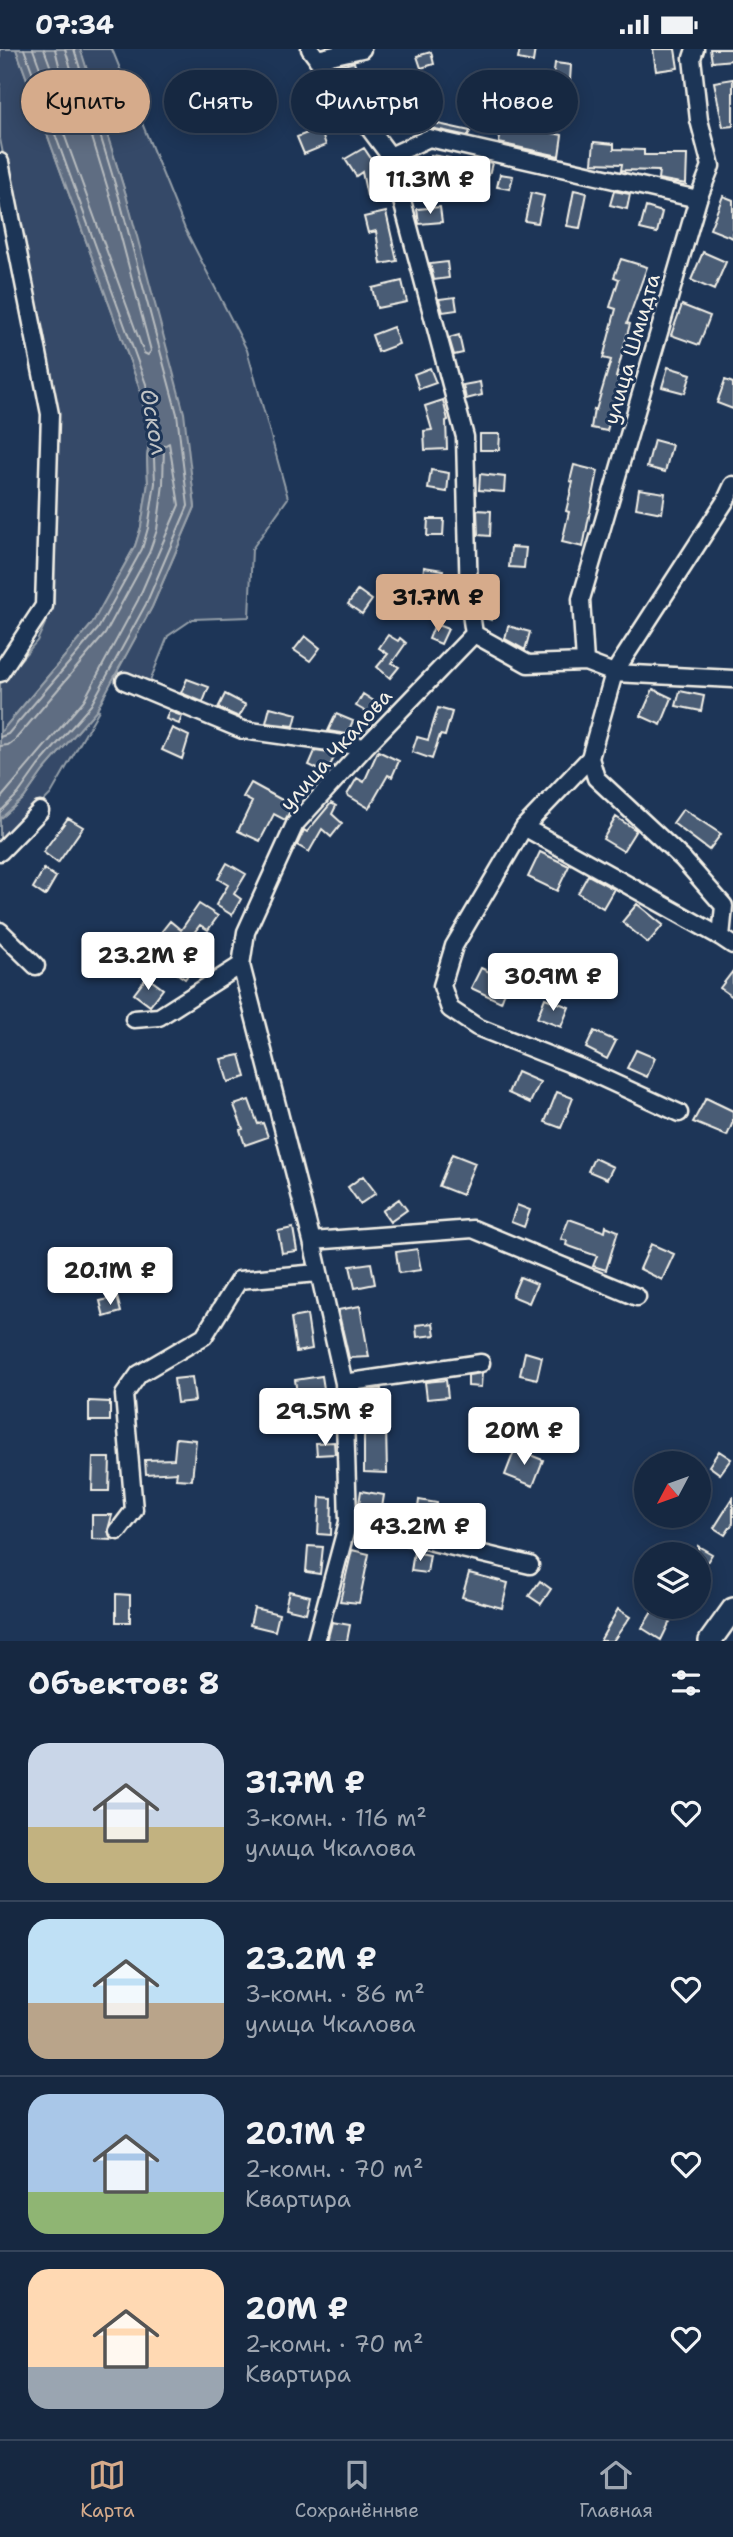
<!DOCTYPE html>
<html lang="ru">
<meta charset="utf-8">
<style>
:root{--surface:#162841;--page:#23344c;--text:#f1f3f6;--muted:#9ea6b1;--line:#35445a;--accent:#d6ab8b}
body{margin:0;font-family:"Shantell Sans",sans-serif;background:var(--page);color:var(--text);height:100vh;display:flex;flex-direction:column;font-size:26px;white-space:nowrap}
*{box-sizing:border-box;margin:0}
p{font-size:23px;color:var(--muted)}
.icon{flex:none;width:38px;height:38px;fill:none;stroke:currentColor;stroke-width:2;stroke-linecap:round;stroke-linejoin:round}
.map{position:relative;height:1592px;overflow:hidden}
.details{display:flex;flex-direction:column;background:var(--surface);flex:1}
.details>*{flex:none}
.hud{position:absolute;left:21px;top:21px;width:691px;height:63px;display:flex;gap:14px}
.needle{width:46px;rotate:229deg}
.tools{position:absolute;left:634px;top:1402px;display:grid;gap:14px}
.tools a{display:grid;place-items:center;width:77px;height:77px;border-radius:50%;background:var(--surface);box-shadow:0 4px 18px #0003,0 0 0 2px var(--line);font-size:35px}
.price{position:absolute;translate:-50% -60px;padding:0 16px;border-radius:7px;background:#fff;color:#222;font-size:23px;line-height:46px;filter:drop-shadow(0 2px 4px #0008)}
.price::after{content:'';position:absolute;left:50%;top:42px;width:21px;height:16px;margin-left:-10px;background:inherit;clip-path:polygon(0 0,100% 0,50% 100%)}
.price.selected{background:var(--accent);color:#111}
ul{padding:0;list-style:none}
li{display:flex;align-items:center;gap:21px;height:175px;padding:0 28px}
li+li{border-top:2px solid var(--line)}
li span{display:grid;place-items:center;flex:none;width:196px;height:140px;border-radius:21px;color:#555}
li>.icon{margin-inline-start:auto}
span .icon{width:84px;height:84px;fill:#fffc;stroke-width:1}
li b{font-size:30px}
h2{display:flex;justify-content:space-between;align-items:center;height:84px;padding:0 28px;font-size:30px}
.tag{padding:0 24px;border-radius:32px;background:var(--surface);box-shadow:0 4px 18px #0003,0 0 0 2px var(--line);font-size:24px;line-height:63px}
.tag.selected{background:var(--accent);color:#111}
.status{display:flex;justify-content:space-between;align-items:center;height:49px;padding:0 35px;background:var(--surface);direction:ltr}
.status svg{height:19px;fill:currentColor}
.tab-bar{display:flex;justify-content:space-around;align-items:center;height:98px;border-top:2px solid var(--line);background:var(--surface);font-size:19px;color:var(--muted)}
.tab-bar a{display:grid;justify-items:center;gap:4px}
.tab-bar .selected{color:var(--accent)}
.map>svg:first-child{display:block}
.green{fill:#354a67;stroke:#949ea8;stroke-width:2}
.water{fill:#5e6d82;stroke:#9aa2ab;stroke-width:2}
.lines{fill:none;stroke-linecap:round;stroke-linejoin:round}
.shore{stroke:#b8bcbf;stroke-width:2}
.building{fill:#485b74;stroke:#f4f1e8;stroke-width:2}
.minor-casing{stroke:#f4f1e8;stroke-width:21}
.major-casing{stroke:#f4f1e8;stroke-width:26}
.minor{stroke:#1d3557;stroke-width:16}
.major{stroke:#1d3557;stroke-width:21}
.labels{text-anchor:middle;dominant-baseline:central;stroke-width:6;stroke-linejoin:round;paint-order:stroke}
.street-label{font-size:21px;fill:#f4f1e8;stroke:#1d3557}
.water-label{font-size:23px;font-style:italic;fill:#c0c3c4;stroke:#1d3557}
</style>
<div class="status"><b>07:34</b><svg viewBox="0 0 49 12"><path d="M0 12V9h3v3zM5 12V6h3v6zM10 12V3h3v9zM15 12V0h3v12zM26 1h20v11H26zM47 4h2v5h-2z"/></svg></div>
<div class="map">
<svg width="733" height="1592" viewBox="0 0 733 1592">
<rect width="100%" height="100%" fill="#1d3557"/>
<filter id="ink" filterUnits="userSpaceOnUse"><feTurbulence type="fractalNoise" baseFrequency=".0143" numOctaves="2"/><feDisplacementMap in="SourceGraphic" scale="14" xChannelSelector="R" yChannelSelector="G"/><feConvolveMatrix kernelMatrix="1 2 1 2 8 2 1 2 1" color-interpolation-filters="sRGB"/></filter>
<g filter="url(#ink)">
<!-- green -->
<path class="green" d="M0,0H16L139,337L150,383L147,409L148,434L141,478L135,497L92,575L0,684V634L37,592L54,555L56,367L0,90Z
M80,0H112L185,180L247,301L288,449L252,500L249,568L193,570L168,587L150,632L123,628L117,622L152,558L195,458L189,414L126,146Z
M97,660L99,661L51,745L0,796V770L24,749L43,722Z"/>
<!-- water -->
<path class="water" d="M16,0H80L83,8L126,146L184,364L195,458L152,558L97,660L43,722L24,749L0,770V684L92,575L135,497L141,478L148,434L147,409L150,383L139,337Z"/>
<g class="lines">
<!-- shore -->
<path class="shore" d="M33,0L144,304L148,306L151,302L111,150L65,0
M44,0L55,30L59,32L62,28L55,0
M0,688L8,685L98,580L142,500L148,479L155,434L154,409L157,383L146,335L24,0
M0,697L8,696L15,691L105,585L149,504L157,481L163,435L164,397L169,394L179,456L138,551L84,651L0,750
M0,763L18,745L38,717L91,656L146,555L188,457L177,365L119,148L74,0"/>
</g>
<!-- building -->
<path class="building" d="M520,0H535L533,13L518,10Z
M653,0H675L678,19L656,22Z
M710,0H733V11L712,13Z
M431,3L434,15L421,19L417,7Z
M354,13L358,27L346,31L337,18Z
M555,14L571,16L570,32L553,30Z
M307,29L324,49L310,61L293,42Z
M733,30V77L723,78L714,33Z
M365,45L374,57L369,61L360,49Z
M414,51L431,53L429,73L470,82L468,87L431,79L419,82L411,81L412,76L388,72L390,59L413,63Z
M502,74L562,86L559,107L499,94Z
M320,79L326,96L304,105L297,88Z
M594,93L614,95V100L644,101V106H687L686,135L658,130L659,122L621,121L622,115L592,114Z
M364,99L378,120L383,143L367,147L362,123L356,127L345,110Z
M431,106L450,109L447,128L428,125Z
M478,111L492,114L489,126L475,122Z
M500,125L513,127L510,140L497,138Z
M574,141L587,144L580,179L567,177Z
M614,142L630,145L627,160L610,156Z
M531,144L544,147L538,174L525,172Z
M723,147L733,151V189L710,180Z
M440,158L442,173L419,175L417,160Z
M646,158L662,163L657,184L640,180Z
M386,163L397,212L381,215L376,182L368,184L364,168Z
M703,203L726,213L714,241L691,231Z
M621,210L647,218L627,274L630,275L616,328L620,329L607,382L591,379L594,360L596,361L611,311L603,309L616,260L610,258L619,230L614,228Z
M447,213L449,229L434,231L430,215Z
M402,232L407,253L377,259L372,239Z
M455,248L457,261L443,263L439,250Z
M682,256L710,267L699,296L671,286Z
M393,278L399,295L378,303L372,286Z
M459,286L463,304L454,306L449,289Z
M668,318L691,325L685,344L662,338Z
M430,319L436,334L419,340L414,325Z
M725,331L733,334V360L717,354Z
M480,333L482,346L466,350L463,336Z
M443,351L448,371L446,372L447,400L425,401L424,382L432,381L425,357Z
M480,385H500L499,401H480Z
M654,391L672,396L665,423L647,418Z
M574,416L598,422L583,498L562,493L569,463L566,462L573,433L570,432Z
M431,421L449,424L447,443L428,440Z
M480,425L505,428L504,443L479,441Z
M639,440L665,444L662,464L636,459Z
M477,461L491,462L490,487L478,486Z
M428,470H444L443,487H427Z
M511,498L526,499L524,519L509,518Z
M424,518L443,521L440,540L422,538Z
M358,541L372,551L362,565L348,555Z
M480,551L495,555L491,571L482,568Z
M435,575L448,580L441,595L429,590Z
M508,577L530,583L525,601L505,590Z
M388,586L398,592L400,589L406,594L392,614L399,618L390,629L377,618L388,605L379,599Z
M305,587L320,599L310,612L294,601Z
M187,630L209,638L203,653L181,644Z
M653,640L672,649L661,676L641,667Z
M680,642L704,647L701,662L676,657Z
M225,645L246,656L239,668L218,659Z
M363,645L377,654L370,665L356,657Z
M270,658L297,665L294,677L266,674Z
M438,659L452,663L445,687L440,686L432,710L412,703L417,688L428,691Z
M169,662L182,667L179,675L166,670Z
M336,665L353,672L347,685L328,682Z
M172,679L189,687L182,710L162,701Z
M315,702L336,705L326,724L309,716Z
M378,702L399,712L392,728L388,726L369,759L347,746L357,729L364,733Z
M251,734L293,757L285,771L274,765L260,792L238,782L252,753L243,748Z
M331,754L336,757L332,765L342,774L331,788L322,780L309,803L297,796L304,781L307,783Z
M683,760L721,785L709,801L673,774Z
M616,768L636,781L623,802L603,790Z
M68,769L83,778L58,814L43,803Z
M540,803L569,817L557,842L528,828Z
M227,814L246,825L234,845L241,850L232,866L216,856L228,836L218,830Z
M44,820L56,828L45,847L33,839Z
M588,826L614,840L603,859L578,844Z
M199,855L218,867L208,881L200,876L178,904L158,887L170,872L181,881Z
M637,855L663,876L648,894L622,873Z
M179,905L195,917L185,930L169,919Z
M481,919L509,932L501,953L471,939Z
M733,922V948L720,939Z
M147,928L163,940L150,957L134,945Z
M545,949L569,958L561,978L537,969Z
M594,982L616,992L607,1010L586,999Z
M636,1001L655,1009L647,1028L627,1019Z
M240,1006L246,1028L228,1033L221,1010Z
M517,1023L540,1033L530,1054L508,1044Z
M557,1043L573,1049L561,1079L545,1073Z
M706,1049L733,1062V1073L727,1087L693,1073Z
M249,1051L258,1075L263,1074L268,1088L245,1096L240,1081L243,1080L234,1056Z
M452,1105L475,1114L462,1146L439,1137Z
M594,1109L613,1118L607,1130L588,1122Z
M363,1127L376,1144L360,1155L348,1138Z
M399,1150L407,1161L390,1173L382,1162Z
M517,1156L530,1161L524,1178L511,1173Z
M569,1170L605,1183L606,1177L618,1182L606,1221L593,1217L597,1207L566,1196L567,1192L561,1190Z
M293,1179L297,1202L282,1204L278,1182Z
M651,1195L674,1205L662,1231L640,1220Z
M417,1200L421,1221L399,1224L396,1203Z
M371,1214L375,1235L355,1239L350,1217Z
M520,1228L537,1235L529,1254L512,1247Z
M117,1248L121,1263L104,1268L100,1252Z
M360,1257L369,1308L349,1309L338,1261Z
M307,1266L312,1300L296,1303L291,1269Z
M433,1274L435,1286L417,1288L416,1276Z
M525,1303L542,1308L537,1330L520,1326Z
M482,1324L481,1338L468,1337V1326Z
M322,1327L325,1346L298,1350L295,1331Z
M192,1328L195,1352L177,1354L174,1330Z
M446,1331L448,1348L427,1350L425,1333Z
M381,1340L383,1357L362,1360L360,1343Z
M89,1352L110,1353V1372H89Z
M364,1378H386L387,1424L364,1423Z
M176,1389L196,1391L192,1431L176,1430L177,1423L146,1425L145,1411L174,1410Z
M334,1393L335,1405L317,1406L316,1394Z
M515,1400L543,1411L533,1437L505,1426Z
M719,1402L731,1410L720,1425L709,1417Z
M93,1409H110L109,1442H92Z
M361,1442L384,1446L381,1465L358,1461Z
M320,1448L332,1449L331,1486L318,1485Z
M733,1449V1474L725,1486L714,1479Z
M419,1451L437,1454L434,1477L416,1474Z
M92,1466H112L108,1481L111,1491L92,1490Z
M308,1497L323,1498L320,1525L306,1523Z
M698,1497L712,1505L698,1528Z
M352,1501L369,1505L359,1554L340,1552Z
M414,1503L430,1506L427,1524L411,1522Z
M469,1524L508,1534L502,1559L462,1548Z
M540,1532L551,1540L541,1555L529,1547Z
M289,1542L310,1547L306,1564L285,1559Z
M116,1545L130,1546V1573H116Z
M655,1558H677L661,1591L642,1579Z
M254,1559L279,1565L275,1582L250,1576Z
M618,1560L630,1568L613,1592H600Z
M332,1573L350,1576L347,1592H327Z"/>
<g class="lines">
<!-- minor casing -->
<g class="minor-casing">
<path id="minor" d="M310,0L390,107L465,388L469,551L474,585L365,698L295,775L246,883L241,916L312,1192L344,1334L348,1473L316,1592
M317,10L362,0
M390,107L429,89L698,150
M0,113L50,365L44,557L0,624
M733,436L726,451L614,624L590,709L596,729L683,810L724,857L721,888L733,896
M474,585L528,615L585,613L614,624L733,630
M585,613L581,550L698,150L711,117L699,71L692,9L695,0
M125,632L243,681L365,698
M590,709L524,778L454,897L442,937L450,960L477,978L581,1019L679,1064
M524,778L721,888
M0,803L40,762
M0,882L36,917
M134,970L159,968L241,916
M312,1192L473,1180L637,1248
M344,1334L481,1314
M348,1473L530,1516
M118,1482L134,1461L124,1346L139,1325L204,1287L239,1231L318,1224"/>
</g>
<!-- major casing -->
<g class="major-casing">
<path id="major" d="M710,1592L733,1560"/>
</g>
<!-- minor -->
<use href="#minor" class="minor"/>
<!-- major -->
<use href="#major" class="major"/>
</g>
</g>
<g class="labels">
<!-- street labels -->
<g class="street-label">
<text transform="translate(632 300) rotate(-74)">улица Шмидта</text>
<text transform="translate(336 701) rotate(-48)">улица Чкалова</text>
</g>
<!-- water labels -->
<g class="water-label">
<text transform="translate(154 373) rotate(80)">Оскол</text>
</g>
</g>
</svg>
<div class="tools">
<a><svg class="needle" viewBox="-14 -14 28 28"><path d="M0-13l5 13h-10z" fill="#e53935"/><path d="M0 13l5-13h-10z" fill="#9ea6b1"/></svg></a>
<a><svg class="icon" aria-label="layers" viewBox="0 0 24 24"><path d="M12 4l9 5-9 5-9-5zM3 14l9 5 9-5"/></svg></a>
</div>
<b class="price" style="left:430px;top:167px">11.3M ₽</b>
<b class="price selected" style="left:438px;top:585px">31.7M ₽</b>
<b class="price" style="left:148px;top:943px">23.2M ₽</b>
<b class="price" style="left:553px;top:964px">30.9M ₽</b>
<b class="price" style="left:110px;top:1258px">20.1M ₽</b>
<b class="price" style="left:325px;top:1399px">29.5M ₽</b>
<b class="price" style="left:524px;top:1418px">20M ₽</b>
<b class="price" style="left:420px;top:1514px">43.2M ₽</b>
<div class="hud">
<a class="tag selected">Купить</a>
<a class="tag">Снять</a>
<a class="tag">Фильтры</a>
<a class="tag">Новое</a>
</div>
</div>
<section class="details">
<h2>Объектов: 8<svg class="icon" aria-label="filters" viewBox="0 0 24 24"><path d="M4 7h16M4 17h16"/><circle cx="9" cy="7" r="2"/><circle cx="15" cy="17" r="2"/></svg></h2>
<ul>
<li><span style="background:linear-gradient(#c9d6e8 60%,#c2b280 0)"><svg class="icon" aria-label="home" viewBox="0 0 24 24"><path d="M3 11l9-7 9 7M6 9v11h12V9"/></svg></span><div><b>31.7M ₽</b><p>3-комн. · 116 m²</p><p>улица Чкалова</p></div><svg class="icon" aria-label="heart" viewBox="0 0 24 24"><path d="M12 20l-8-8c-3-5 5-10 8-4 3-6 11-1 8 4z"/></svg></li>
<li><span style="background:linear-gradient(#bfe0f5 60%,#b9a48a 0)"><svg class="icon" aria-label="home" viewBox="0 0 24 24"><path d="M3 11l9-7 9 7M6 9v11h12V9"/></svg></span><div><b>23.2M ₽</b><p>3-комн. · 86 m²</p><p>улица Чкалова</p></div><svg class="icon" aria-label="heart" viewBox="0 0 24 24"><path d="M12 20l-8-8c-3-5 5-10 8-4 3-6 11-1 8 4z"/></svg></li>
<li><span style="background:linear-gradient(#a9c7e8 70%,#8fb573 0)"><svg class="icon" aria-label="home" viewBox="0 0 24 24"><path d="M3 11l9-7 9 7M6 9v11h12V9"/></svg></span><div><b>20.1M ₽</b><p>2-комн. · 70 m²</p><p>Квартира</p></div><svg class="icon" aria-label="heart" viewBox="0 0 24 24"><path d="M12 20l-8-8c-3-5 5-10 8-4 3-6 11-1 8 4z"/></svg></li>
<li><span style="background:linear-gradient(#ffd9b3 70%,#9aa5b1 0)"><svg class="icon" aria-label="home" viewBox="0 0 24 24"><path d="M3 11l9-7 9 7M6 9v11h12V9"/></svg></span><div><b>20M ₽</b><p>2-комн. · 70 m²</p><p>Квартира</p></div><svg class="icon" aria-label="heart" viewBox="0 0 24 24"><path d="M12 20l-8-8c-3-5 5-10 8-4 3-6 11-1 8 4z"/></svg></li>
</ul>
</section>
<nav class="tab-bar">
<a class="selected"><svg class="icon" aria-label="map" viewBox="0 0 24 24"><path d="M3 6l6-2 6 2 6-2v14l-6 2-6-2-6 2zM9 4v14M15 6v14"/></svg>Карта</a>
<a><svg class="icon" aria-label="saved" viewBox="0 0 24 24"><path d="M7 4h10v16l-5-4-5 4z"/></svg>Сохранённые</a>
<a><svg class="icon" aria-label="home" viewBox="0 0 24 24"><path d="M3 11l9-7 9 7M6 9v11h12V9"/></svg>Главная</a>
</nav>
